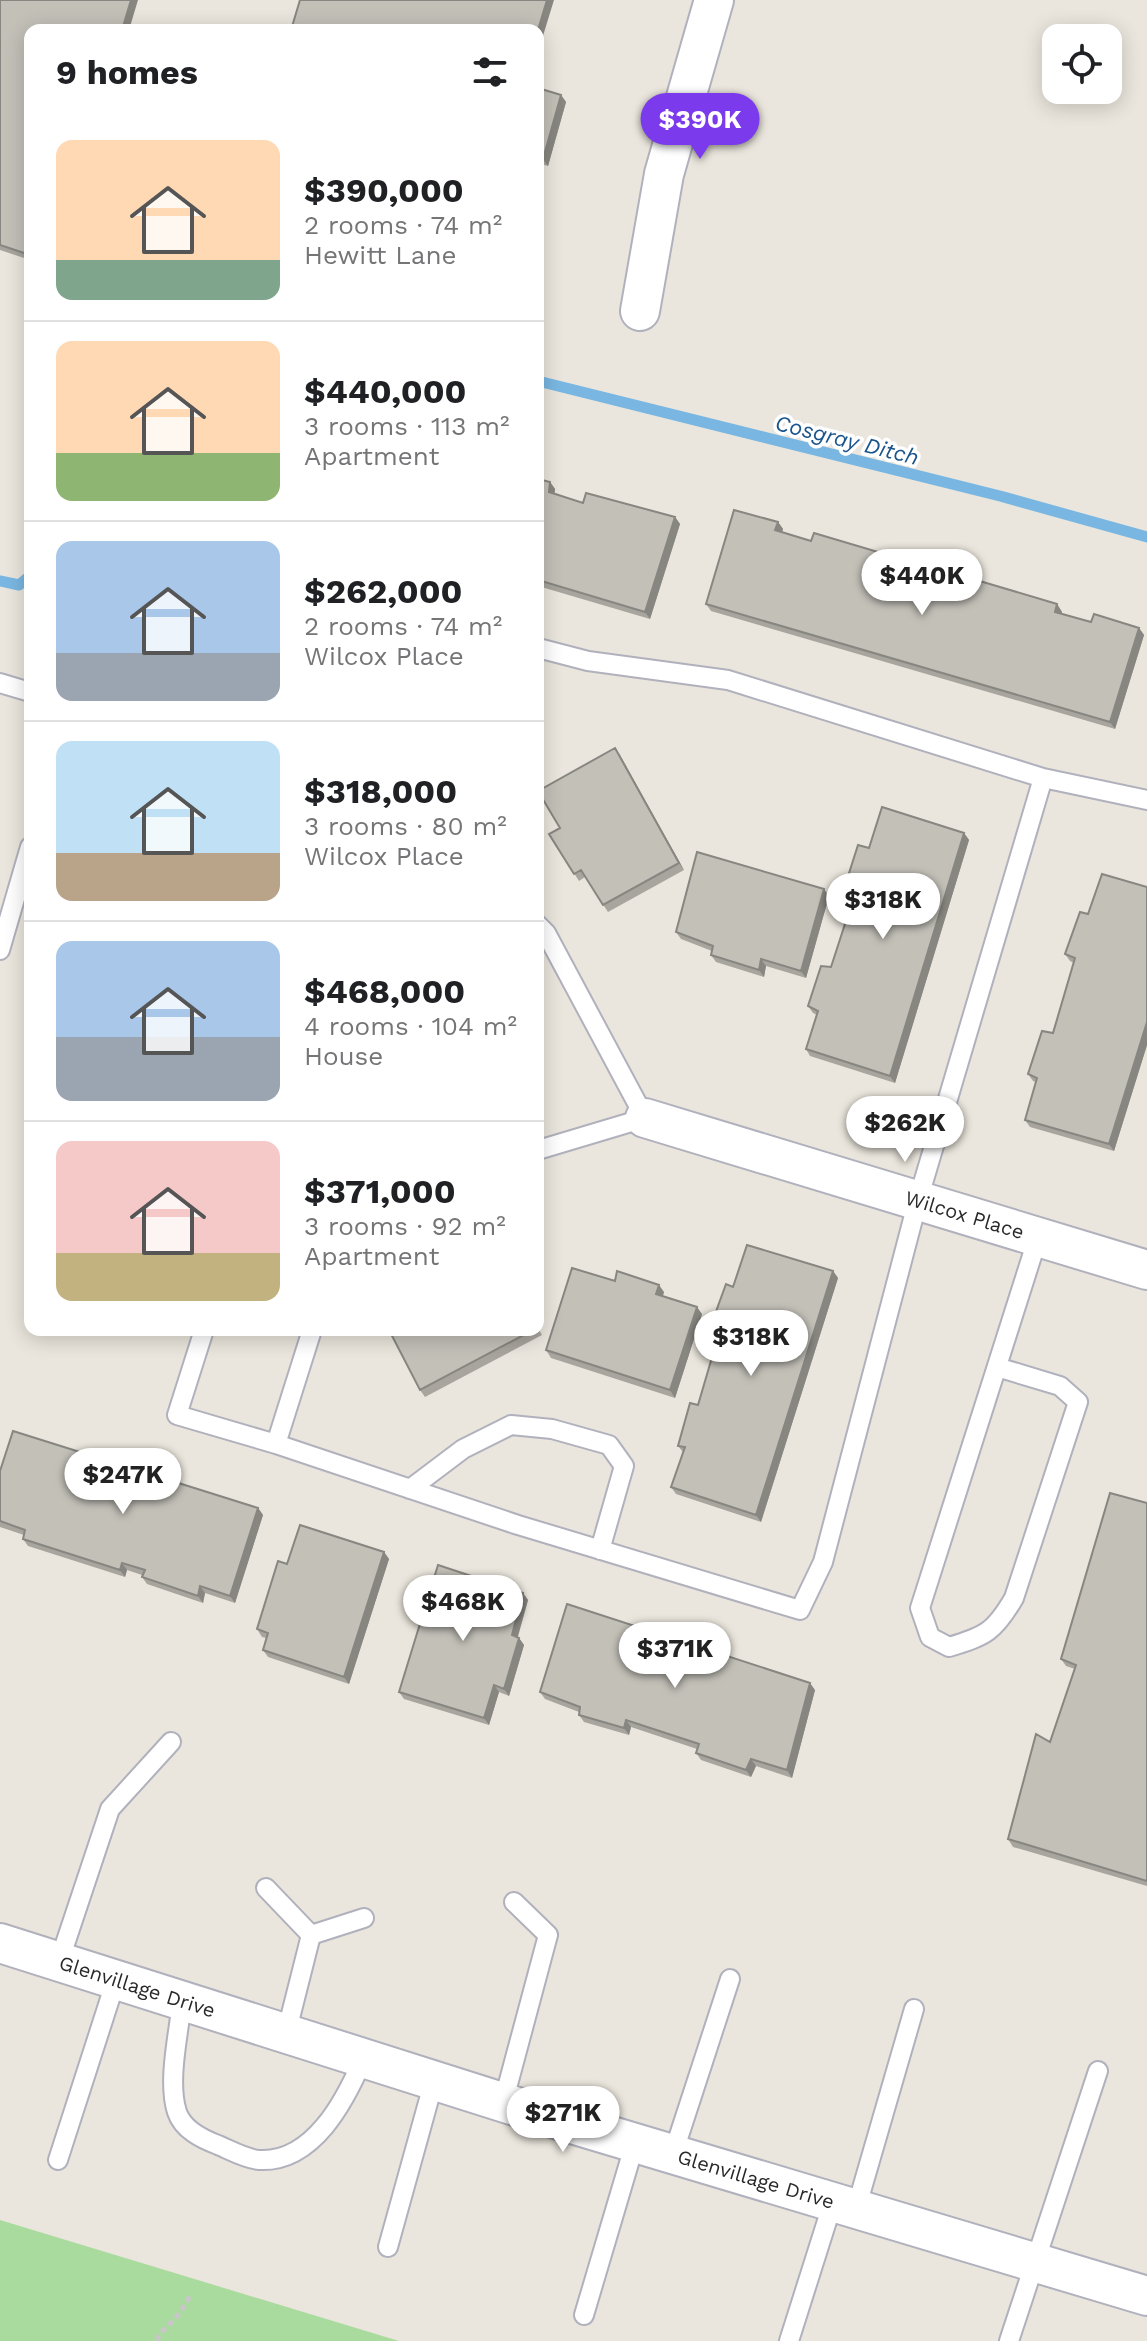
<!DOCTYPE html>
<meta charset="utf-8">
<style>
:root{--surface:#fff;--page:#f6f6f6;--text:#202124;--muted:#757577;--line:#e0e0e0;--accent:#7c3aed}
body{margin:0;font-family:"Work Sans",sans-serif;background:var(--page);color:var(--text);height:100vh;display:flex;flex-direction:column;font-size:30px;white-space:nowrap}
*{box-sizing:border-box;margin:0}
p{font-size:26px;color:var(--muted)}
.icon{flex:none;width:44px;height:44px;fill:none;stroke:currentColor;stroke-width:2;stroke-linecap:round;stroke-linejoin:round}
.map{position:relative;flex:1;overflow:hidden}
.side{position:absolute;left:24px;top:24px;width:520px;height:1312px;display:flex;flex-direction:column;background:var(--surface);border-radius:16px;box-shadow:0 4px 20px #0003}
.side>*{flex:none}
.buttons{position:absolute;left:1042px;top:24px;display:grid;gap:16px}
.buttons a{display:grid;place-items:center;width:80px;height:80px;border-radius:16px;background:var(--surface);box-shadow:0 4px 20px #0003;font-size:40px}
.price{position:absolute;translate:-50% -68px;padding:0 18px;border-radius:28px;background:#fff;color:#222;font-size:26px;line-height:52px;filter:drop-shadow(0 2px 4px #0008)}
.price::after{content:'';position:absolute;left:50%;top:48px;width:24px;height:18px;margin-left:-12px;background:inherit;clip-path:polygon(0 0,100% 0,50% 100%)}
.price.active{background:var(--accent);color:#fff}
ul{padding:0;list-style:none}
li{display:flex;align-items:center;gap:24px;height:200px;padding:0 32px}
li+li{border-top:2px solid var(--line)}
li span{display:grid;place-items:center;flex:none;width:224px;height:160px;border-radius:16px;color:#555}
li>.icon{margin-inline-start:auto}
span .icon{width:96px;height:96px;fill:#fffc;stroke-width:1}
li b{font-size:34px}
h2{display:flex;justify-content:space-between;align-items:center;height:96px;padding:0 32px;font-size:34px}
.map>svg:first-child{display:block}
.green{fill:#aadb9e}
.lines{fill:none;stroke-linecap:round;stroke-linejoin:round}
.stream{stroke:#79b7e2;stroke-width:11}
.service-casing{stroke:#b0b1bc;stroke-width:22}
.minor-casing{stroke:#b0b1bc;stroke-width:42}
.path{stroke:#c7c7c7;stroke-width:5;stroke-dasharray:6 4;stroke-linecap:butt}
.service{stroke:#fff;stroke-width:18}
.minor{stroke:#fff;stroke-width:38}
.wall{fill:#a8a59e}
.shaded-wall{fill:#888681}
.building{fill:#c3c0b8;stroke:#888681;stroke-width:2}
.labels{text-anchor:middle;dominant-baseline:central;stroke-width:7;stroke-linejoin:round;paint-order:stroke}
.street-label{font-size:20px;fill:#292929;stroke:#fff}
.water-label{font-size:22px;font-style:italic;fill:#1a548c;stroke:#fff}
</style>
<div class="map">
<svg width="1147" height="2341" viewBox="0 0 1147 2341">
<rect width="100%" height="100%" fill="#eae6dd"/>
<!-- green -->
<path class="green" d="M0,2220L399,2341H0Z"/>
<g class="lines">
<!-- stream -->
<path class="stream" d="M538,381L1000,496L1147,537
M0,581L19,585L30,576"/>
<!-- service casing -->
<g class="service-casing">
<path id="service" d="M538,648L588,661L728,680L1043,778
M0,683L30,692
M538,925L546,933L645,1118L538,1150
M0,950L30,847
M204,1330L177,1415L276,1444
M312,1330L276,1444L518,1525L800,1610L823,1562L918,1200L1043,778L1147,800
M997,1367L1060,1386L1078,1402L1014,1598C995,1631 986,1636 949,1647L930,1637L920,1608L1038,1237
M410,1489L463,1449L511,1425L552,1429L609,1445L624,1466L600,1550
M266,1888L311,1935L286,2034
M311,1935L364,1918
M59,1962L110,1809L171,1742
M182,2001C179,2033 167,2081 177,2112C183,2130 202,2139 218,2145C230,2150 246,2159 259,2160C313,2163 345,2101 363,2059
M503,2103L548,1935L514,1902
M673,2154L730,1979
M58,2160L116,1980
M856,2209L914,2009
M388,2247L434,2081
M584,2315L635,2143
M789,2341L833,2202
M1009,2341L1098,2071"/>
</g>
<!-- minor casing -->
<g class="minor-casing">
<g id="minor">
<path d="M640,311L664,174L714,0"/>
<path id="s1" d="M645,1118L1147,1270"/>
<path id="s2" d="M0,1943L565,2122L1147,2296"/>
</g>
</g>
<!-- path -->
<path class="path" d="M158,2341V2336L180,2313L192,2293"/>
<!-- service -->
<use href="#service" class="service"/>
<!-- minor -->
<use href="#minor" class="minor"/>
</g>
<!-- wall -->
<path class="wall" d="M0,0L30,30V260L0,250Z
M538,88L561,95L566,102L548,166L538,163Z
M538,479L550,482L555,489L554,494L583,503L675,517L680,524L650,619L538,586Z
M778,522L783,529L782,533L811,541L903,565V568L971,588L1057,604L1062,612L1061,614L1091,622L1139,628L1144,635L1115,729L711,611L706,604Z
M615,748L684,870L608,912L585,877L579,881L549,834L560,828Z
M964,833L969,840L895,1083L810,1056L806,1049L817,1015L813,1013L808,1006L831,967L853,898L849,896L844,889L869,848Z
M1147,887V1045L1114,1151L1030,1127L1025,1120L1036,1082L1033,1081L1028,1074L1053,1033L1074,963L1070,961L1065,954L1088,914Z
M829,896L806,978L766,966L764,977L716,962L711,955L712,951L681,939L676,932Z
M833,1271L838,1278L761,1522L676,1494L671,1487L683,1452L678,1446L698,1405L718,1336L715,1335L710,1328L733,1287Z
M615,1281L664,1292L663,1296L702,1314L675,1398L551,1358L546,1350Z
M538,1328L542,1335L425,1397L420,1390L389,1330H538Z
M0,1471L258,1508L263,1515L235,1603L205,1593L203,1603L147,1584L142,1577V1575L127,1570L125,1577L28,1546L23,1539L24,1535L0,1527Z
M1147,1503V1886L1013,1847L1008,1839L1050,1742L1075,1669L1066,1666L1061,1659Z
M384,1552L389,1559L349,1684L268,1657L263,1650L266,1638L262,1637L257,1629Z
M523,1593L528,1600L518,1637L524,1645L509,1696L499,1692L489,1725L404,1699L399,1692Z
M815,1690L792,1778L756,1766L751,1777L701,1760L696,1753L697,1749L631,1727L629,1735L584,1722L579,1715V1712L545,1699L540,1692Z"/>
<!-- shaded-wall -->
<path class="shaded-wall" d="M131,0H138L129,30H122Z
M547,0H554L538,52V30Z
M561,95L566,102L548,166L543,159Z
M550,482L555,489L554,499L549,492Z
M675,517L680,524L650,619L645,612Z
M778,522L783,529L780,537L775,530Z
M898,558L903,565L901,573L896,566Z
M1057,604L1062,612L1060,620L1055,612Z
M1139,628L1144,635L1115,729L1110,722Z
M615,748L620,755L684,870L679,863Z
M964,833L969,840L895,1083L890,1076Z
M824,889L829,896L806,978L801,971Z
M761,959L766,966L764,977L759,970Z
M1147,1022V1045L1114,1151L1109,1144Z
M833,1271L838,1278L761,1522L756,1515Z
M659,1285L664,1292L661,1301L656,1294Z
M697,1307L702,1314L675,1398L670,1390Z
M258,1508L263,1515L235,1603L230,1596Z
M384,1552L389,1559L349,1684L344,1677Z
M122,1563L127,1570L125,1577L120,1570Z
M200,1586L205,1593L203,1603L198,1596Z
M523,1593L528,1600L516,1642L512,1635Z
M519,1638L524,1645L509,1696L504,1689Z
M810,1683L815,1690L792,1778L787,1770Z
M494,1685L499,1692L489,1725L484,1718Z
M626,1720L631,1727L629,1735L624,1728Z
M751,1759L756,1766L751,1777L746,1770Z"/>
<!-- building -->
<path class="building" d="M0,0H131L122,30H30V255L0,245Z
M300,0H547L538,30H291Z
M538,88L561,95L543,159L538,157Z
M538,479L550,482L549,492L583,503L586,493L675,517L645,612L538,580Z
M734,510L778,522L775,530L811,541L814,533L898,558L896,566L971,588L973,579L1057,604L1055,612L1091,622L1094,614L1139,628L1110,722L706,604Z
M615,748L679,863L603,905L581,870L574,874L549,834L560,828L538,791Z
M882,807L964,833L890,1076L806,1049L818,1011L808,1006L821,966L831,967L855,893L844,889L858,845L869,848Z
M697,852L824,889L801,971L761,959L759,970L711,955L713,946L676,932Z
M1102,874L1147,887V1022L1109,1144L1025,1120L1037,1078L1028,1074L1042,1031L1053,1033L1075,958L1065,954L1080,912L1088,914Z
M747,1245L833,1271L756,1515L671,1487L685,1447L678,1446L690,1403L698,1405L720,1330L710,1328L726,1284L733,1287Z
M572,1268L615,1281L617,1271L659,1285L656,1294L697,1307L670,1390L546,1350Z
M389,1330H533L420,1390Z
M13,1431L258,1508L230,1596L200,1586L198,1596L142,1577L145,1570L122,1563L120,1570L23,1539L25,1530L0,1521V1471Z
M1110,1493L1147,1503V1881L1008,1839L1036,1734L1050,1742L1076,1665L1061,1659Z
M300,1525L384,1552L344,1677L263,1650L268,1633L257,1629L278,1561L287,1564Z
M438,1565L523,1593L512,1635L519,1638L504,1689L494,1685L484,1718L399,1692Z
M567,1604L810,1683L787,1770L751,1759L746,1770L696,1753L699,1744L626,1720L624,1728L579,1715L580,1707L540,1692Z"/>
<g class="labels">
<!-- street labels -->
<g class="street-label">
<text stroke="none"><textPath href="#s1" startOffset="334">Wilcox Place</textPath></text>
<text stroke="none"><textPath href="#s2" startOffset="144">Glenvillage Drive</textPath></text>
<text stroke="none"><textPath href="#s2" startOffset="792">Glenvillage Drive</textPath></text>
</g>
<!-- water labels -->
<g class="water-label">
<text transform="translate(847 440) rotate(14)">Cosgray Ditch</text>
</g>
</g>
</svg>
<div class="buttons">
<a><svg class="icon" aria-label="locate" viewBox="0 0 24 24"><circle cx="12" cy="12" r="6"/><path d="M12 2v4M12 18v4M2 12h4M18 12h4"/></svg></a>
</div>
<b class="price active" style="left:700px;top:161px">$390K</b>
<b class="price" style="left:922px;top:617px">$440K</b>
<b class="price" style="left:883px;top:941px">$318K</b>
<b class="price" style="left:905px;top:1164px">$262K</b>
<b class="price" style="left:751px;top:1378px">$318K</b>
<b class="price" style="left:123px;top:1516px">$247K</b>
<b class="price" style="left:463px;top:1643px">$468K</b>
<b class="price" style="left:675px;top:1690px">$371K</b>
<b class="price" style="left:563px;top:2154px">$271K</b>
<section class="side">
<h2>9 homes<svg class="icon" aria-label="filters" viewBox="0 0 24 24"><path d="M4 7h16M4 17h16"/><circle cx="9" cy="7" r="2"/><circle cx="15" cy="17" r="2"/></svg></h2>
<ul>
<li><span style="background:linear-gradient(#ffd9b3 75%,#7fa58c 0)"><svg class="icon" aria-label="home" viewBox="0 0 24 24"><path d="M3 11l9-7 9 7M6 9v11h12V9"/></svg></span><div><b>$390,000</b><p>2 rooms · 74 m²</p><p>Hewitt Lane</p></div></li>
<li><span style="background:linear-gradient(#ffd9b3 70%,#8fb573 0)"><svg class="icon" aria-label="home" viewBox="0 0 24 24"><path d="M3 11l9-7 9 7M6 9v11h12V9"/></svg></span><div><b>$440,000</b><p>3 rooms · 113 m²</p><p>Apartment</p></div></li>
<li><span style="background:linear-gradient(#a9c7e8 70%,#9aa5b1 0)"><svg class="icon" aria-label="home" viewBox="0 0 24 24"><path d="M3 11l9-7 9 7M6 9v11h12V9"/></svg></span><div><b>$262,000</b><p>2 rooms · 74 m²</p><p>Wilcox Place</p></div></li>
<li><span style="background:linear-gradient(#bfe0f5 70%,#b9a48a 0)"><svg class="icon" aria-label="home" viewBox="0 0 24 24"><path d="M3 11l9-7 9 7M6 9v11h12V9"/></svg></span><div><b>$318,000</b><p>3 rooms · 80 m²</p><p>Wilcox Place</p></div></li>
<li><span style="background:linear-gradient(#a9c7e8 60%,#9aa5b1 0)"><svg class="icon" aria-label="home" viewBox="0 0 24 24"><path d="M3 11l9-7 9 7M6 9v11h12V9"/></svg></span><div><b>$468,000</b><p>4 rooms · 104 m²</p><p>House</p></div></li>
<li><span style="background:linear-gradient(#f6c9c9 70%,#c2b280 0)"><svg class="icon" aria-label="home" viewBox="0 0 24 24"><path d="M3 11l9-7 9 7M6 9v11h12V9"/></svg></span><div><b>$371,000</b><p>3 rooms · 92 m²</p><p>Apartment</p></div></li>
</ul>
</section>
</div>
